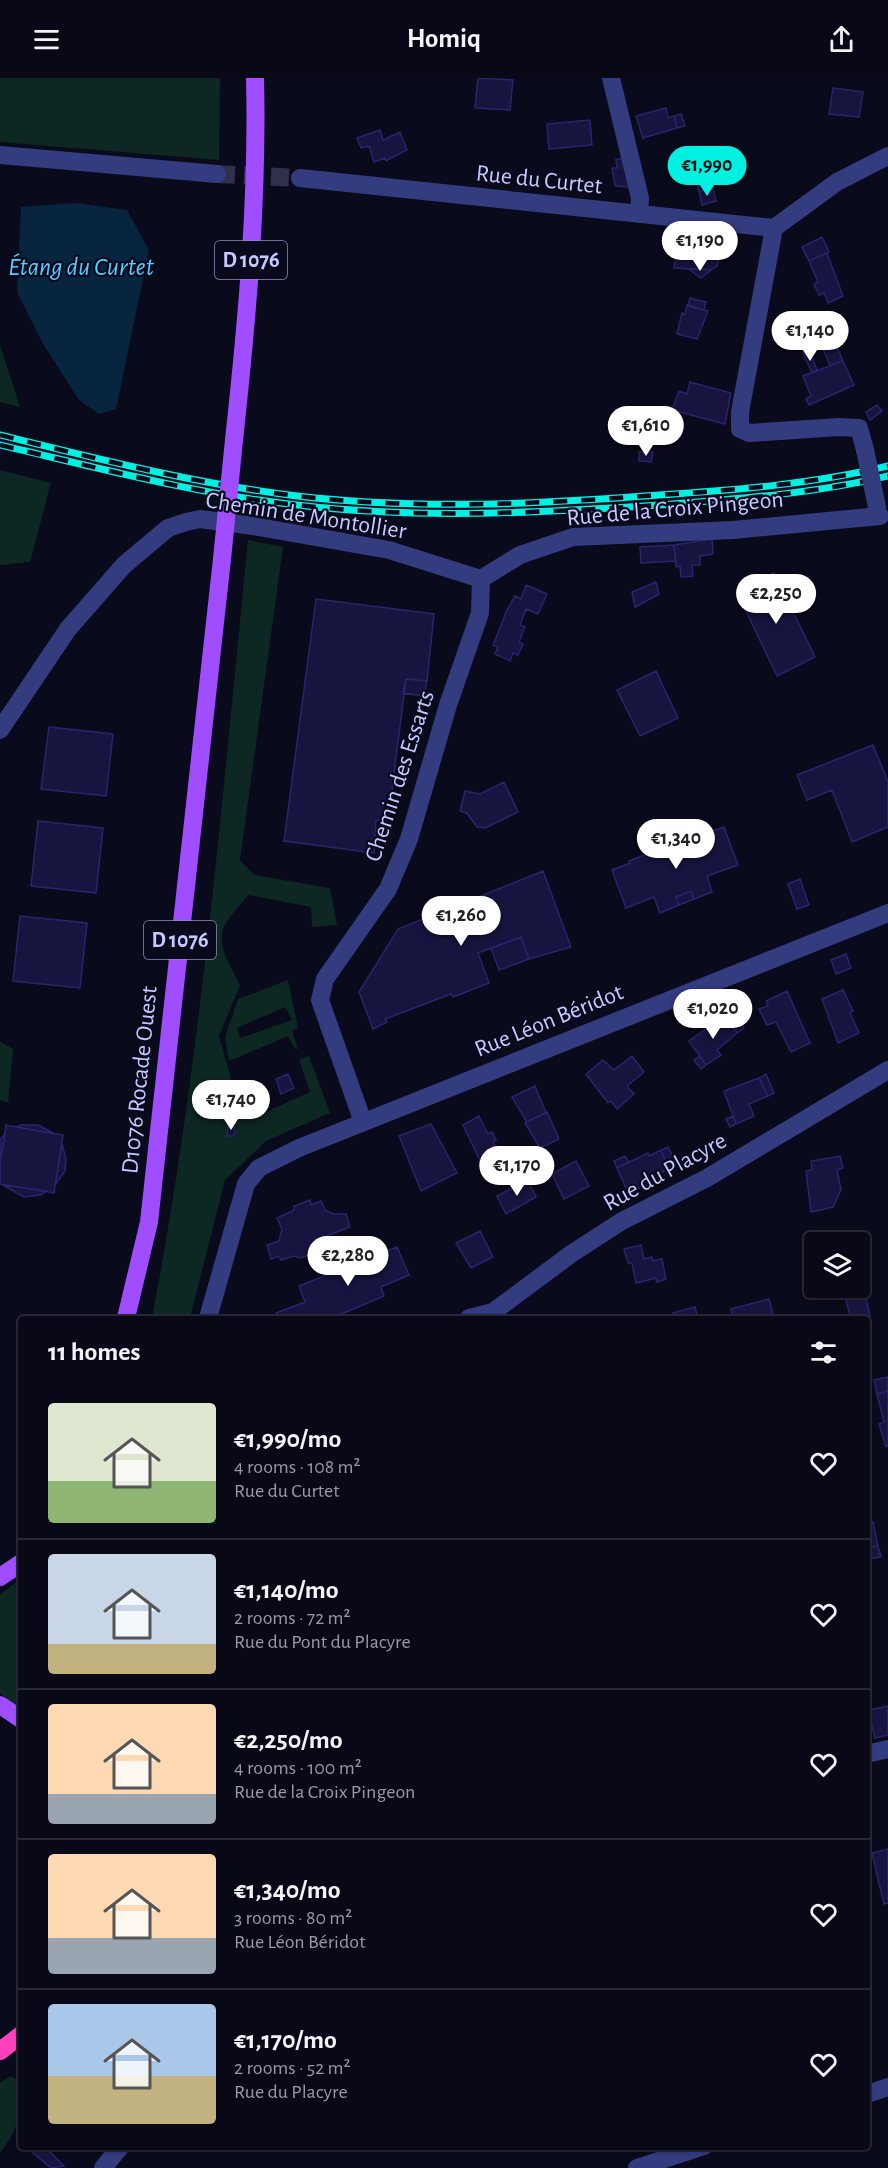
<!DOCTYPE html>
<meta charset="utf-8">
<style>
:root{--surface:#080816;--page:#11111f;--text:#f1f3f6;--muted:#989aa1;--line:#292935;--accent:#00f1e2}
body{margin:0;font-family:"Alegreya Sans",sans-serif;background:var(--page);color:var(--text);height:100vh;display:flex;flex-direction:column;font-size:22px;white-space:nowrap}
*{box-sizing:border-box;margin:0}
p{font-size:20px;color:var(--muted)}
.icon{flex:none;width:33px;height:33px;fill:none;stroke:currentColor;stroke-width:2;stroke-linecap:round;stroke-linejoin:round}
.map{position:relative;flex:1;overflow:hidden}
.panel{position:absolute;left:18px;top:1238px;width:852px;height:834px;display:flex;flex-direction:column;background:var(--surface);border-radius:6px;box-shadow:0 2px 4px #0004,0 0 0 2px var(--line)}
.panel>*{flex:none}
.controls{position:absolute;left:804px;top:1154px;display:grid;gap:12px}
.controls a{display:grid;place-items:center;width:66px;height:66px;border-radius:6px;background:var(--surface);box-shadow:0 2px 4px #0004,0 0 0 2px var(--line);font-size:30px}
.price{position:absolute;translate:-50% -51px;padding:0 14px;border-radius:21px;background:#fff;color:#222;font-size:20px;line-height:39px;filter:drop-shadow(0 2px 3px #0008)}
.price::after{content:'';position:absolute;left:50%;top:36px;width:18px;height:14px;margin-left:-9px;background:inherit;clip-path:polygon(0 0,100% 0,50% 100%)}
.price.selected{background:var(--accent);color:#111}
ul{padding:0;list-style:none}
li{display:flex;align-items:center;gap:18px;height:150px;padding:0 30px}
li+li{border-top:2px solid var(--line)}
li span{display:grid;place-items:center;flex:none;width:168px;height:120px;border-radius:6px;color:#555}
li>.icon{margin-inline-start:auto}
span .icon{width:72px;height:72px;fill:#fffc;stroke-width:1}
li b{font-size:26px}
h2{display:flex;justify-content:space-between;align-items:center;height:72px;padding:0 30px;font-size:26px}
header{display:flex;justify-content:space-between;align-items:center;height:78px;padding:0 30px;background:var(--surface);font-size:27px;font-weight:700}
.map>svg:first-child{display:block}
.green{fill:#0d2722;fill-rule:evenodd}
.water{fill:#08253f}
.building{fill:#17153f;stroke:#28256d;stroke-width:1.5}
.lines{fill:none;stroke-linecap:round;stroke-linejoin:round}
.minor-tunnel{stroke:#30304a;stroke-width:18;stroke-dasharray:18 9;stroke-linecap:butt}
.minor{stroke:#323c7f;stroke-width:18}
.major{stroke:#9f4dff;stroke-width:18}
.highway{stroke:#ff41bb;stroke-width:18}
.rail-casing{stroke:#00f1e2;stroke-width:7}
.rail{stroke:#0a0a1d;stroke-width:4.5;stroke-dasharray:14;stroke-linecap:butt}
.minor-bridge{stroke:#323c7f;stroke-width:18}
.major-bridge{stroke:#9f4dff;stroke-width:18}
.labels{text-anchor:middle;dominant-baseline:central;stroke-width:4.5;stroke-linejoin:round;paint-order:stroke}
.shield{fill:#0a0a1d;stroke:#8e90bb;stroke-width:1.5}
.shield-label{font-size:22px;font-weight:bold;fill:#c6c9ff}
.street-label{font-size:24px;fill:#c6c9ff;stroke:#0a0a1d}
.water-label{font-size:26px;font-style:italic;fill:#54ccff;stroke:#0a0a1d}
</style>
<header><svg class="icon" aria-label="menu" viewBox="0 0 24 24"><path d="M4 6h16M4 12h16M4 18h16"/></svg>Homiq<svg class="icon" aria-label="share" viewBox="0 0 24 24"><path d="M12 15V3M7 8l5-5 5 5M5 13v7h14v-7"/></svg></header>
<div class="map">
<svg width="888" height="2090" viewBox="0 0 888 2090">
<rect width="100%" height="100%" fill="#0a0a1d"/>
<!-- green -->
<path class="green" d="M0,0H220L219,82L0,64Z
M0,267L20,329L0,324Z
M0,392L51,405L30,484L0,487Z
M248,462L283,469L240,782L254,797L330,810L337,847L312,849L311,829L249,817C212,856 216,861 240,907L219,958L242,1039L253,1040L310,1014L299,981L309,978L330,1035L266,1063L225,1102L190,1240H152C201,984 222,722 248,462Z
M288,902L298,950L292,953L298,971H295L288,958L229,983L225,959L238,921ZM285,929L292,942L240,960L237,950Z
M0,964L13,971L8,1025L0,1022Z
M21,1500V1632L0,1615V1517Z
M867,1895L870,1901L872,1974L867,1982Z
M10,1998L18,2002C27,2030 17,2053 0,2075V2005Z"/>
<!-- water -->
<path class="water" d="M76,125L127,132L149,172L116,331L99,336L79,322L42,264L17,214L21,129Z"/>
<!-- building -->
<path class="building" d="M478,0L513,2L510,32L475,30Z
M833,10L863,14L859,39L829,36Z
M666,30L668,40L674,38L677,50L643,60L636,38Z
M681,36L685,48L677,50L674,38Z
M590,42L592,67L549,71L547,46Z
M380,52L383,62L400,54L407,72L386,83L385,80L374,84L369,68L361,70L357,60Z
M616,81H624L629,109L615,108L612,90H617Z
M710,103L713,111L699,114L697,107Z
M713,111L716,123L702,127L699,114Z
M822,159L829,174L809,183L802,169Z
M677,170L714,173L719,179L717,188L711,192L674,190Z
M827,175L843,218L828,225L824,215L819,217L814,206L818,204L809,183Z
M695,190L711,192L701,200L690,192Z
M690,220L706,224L704,232L688,228Z
M687,227L708,233L697,261L677,256L682,235L685,236Z
M831,256L843,283L830,287L818,260Z
M803,275H810L817,292L812,295Z
M843,283L854,307L809,327L806,321L811,318L803,298Z
M690,304L731,315L725,346L672,332L679,313L687,316Z
M877,327L882,333L870,342L866,334Z
M639,374H653L651,384L639,383Z
M712,461L713,476L700,478V487H692L693,498L681,499L680,488L676,489L674,467Z
M674,467L676,483L641,485L640,469Z
M774,495L815,579L777,598L737,514Z
M656,504L659,516L635,529L632,514Z
M526,507L547,516L538,536L526,531L520,547L525,549L519,564L523,566L518,577L513,575L510,583L495,576L498,569L493,567L507,532L515,518L521,521Z
M316,521L434,536L427,603L406,601L388,743L376,742L374,775L284,763Z
M656,593L678,640L640,658L617,612Z
M406,601L427,603L424,618L403,615Z
M49,649L113,656L106,718L41,711Z
M873,667L888,704V749L852,764L832,712L807,722L797,697Z
M504,704L518,734L485,750L477,749L467,735L460,733L465,713L480,716Z
M38,743L103,750L96,815L31,808Z
M724,749L738,787L707,798L712,814L694,821L691,813L676,819L679,827L660,835L654,819L626,830L612,792L630,785L629,783L705,754V756Z
M543,793L571,869L529,881L521,859L478,875L489,905L453,919L451,916L385,941L387,944L373,951L359,914L398,851Z
M800,801L809,827L797,831L788,806Z
M691,813L694,821L679,827L676,819Z
M20,838L87,845L80,910L13,903Z
M521,859L529,881L499,892L491,870Z
M846,876L851,890L836,896L831,882Z
M843,912L853,933L850,935L859,955L838,965L822,921Z
M787,913L810,965L791,974L776,944L767,947L759,931L768,928L766,923Z
M731,933L744,950L737,955L724,938Z
M724,938L737,955L717,972L721,977L706,987L689,963Z
M632,978L644,994L627,1008L634,1016L617,1031L611,1023L608,1025L586,996L603,982L614,992Z
M700,978L706,987L701,991L694,982Z
M288,996L294,1010L281,1016L276,1001Z
M766,996L774,1015L768,1018L759,1000Z
M759,1000L768,1018L749,1026L754,1038L736,1046L724,1013Z
M535,1008L546,1035L527,1044L512,1019Z
M547,1034L559,1061L540,1070L525,1045Z
M479,1038L488,1056L492,1054L496,1062L493,1064L502,1082L484,1091L463,1047Z
M733,1038L736,1046L730,1049L726,1041Z
M431,1046L457,1095L421,1113L399,1058Z
M6,1047L63,1057L54,1115L0,1106V1085Z
M21,1047H38L55,1056L16,1049Z
M228,1047L235,1048L234,1058H227Z
M5,1056L0,1085V1061Z
M62,1066L66,1081L65,1093L55,1107Z
M668,1069L677,1087L669,1091L661,1072Z
M661,1072L669,1091L649,1100L651,1104L637,1111L635,1106L626,1110L617,1090L648,1075L649,1078Z
M625,1078L629,1084L617,1090L614,1083Z
M840,1078L843,1090L837,1092L841,1112L833,1129L811,1134L806,1093L812,1092L811,1083Z
M576,1083L589,1108L564,1121L552,1096Z
M528,1102L536,1119L506,1136L497,1118Z
M3,1107L46,1113L41,1117L24,1119Z
M310,1122L311,1127L321,1123L325,1132L333,1136H346L350,1149L316,1162L320,1172L301,1180L294,1178L281,1182L279,1178L271,1181L267,1167L279,1163L282,1151L277,1140L294,1132V1128Z
M480,1153L493,1179L471,1190L456,1165Z
M641,1167L644,1181L652,1179L653,1183L662,1181L666,1201L657,1204L656,1200L636,1205L632,1185H628L624,1171Z
M397,1169L409,1197L381,1209L384,1218L332,1240H278L276,1235L305,1224L299,1208Z
M860,1196L870,1237L863,1240H851L842,1209H838H860Z
M769,1221L774,1240H733L731,1231Z
M695,1229L698,1240H675L673,1235Z
M888,1299V1313L877,1316L874,1302Z
M888,1313V1368L886,1369L879,1346L884,1344L877,1316Z
M873,1444L878,1468L867,1470V1446Z
M878,1468L881,1479L869,1481L867,1470Z
M888,1628V1657L875,1660L868,1632Z
M888,1771V1825L884,1826L872,1775Z
M39,2068H44L64,2088L51,2090L33,2075Z"/>
<g class="lines">
<!-- minor-tunnel -->
<path class="minor-tunnel" d="M217,96L300,100"/>
<!-- minor -->
<path class="minor" d="M611,0L640,120L639,136
M0,77L217,96
M300,100L774,150
M774,150L740,334V351L749,355L839,349L859,350L865,372
M774,150L837,104L888,78
M481,501L520,477L573,459L733,452L880,438
M0,652L68,551L124,487L168,450L186,444L200,441L253,448L389,472L481,501
M363,1044L320,922L325,901L388,811L409,761L448,627L480,535L481,501
M208,1240L246,1106L259,1090L299,1070L888,835
M469,1240L493,1234L571,1176L622,1143L707,1100L888,992
M867,1676L888,1671
M867,2016L888,2009
M103,2090L121,2068
M637,2090L704,2068"/>
<!-- major -->
<path class="major" d="M234,362C247,242 258,122 255,0
M126,1240L149,1144L222,481
M0,1499L21,1485
M0,1627L21,1641"/>
<!-- highway -->
<path class="highway" d="M0,1973L21,1957"/>
<!-- rail casing -->
<g class="rail-casing">
<path id="rail" d="M0,357C98,381 197,406 297,418C418,432 539,426 659,417C735,412 814,406 888,388
M0,367C98,390 197,416 297,427C418,441 538,435 659,427C735,421 814,416 888,398"/>
</g>
<!-- rail -->
<use href="#rail" class="rail"/>
<!-- minor-bridge -->
<path class="minor-bridge" d="M865,372L877,429"/>
<!-- major-bridge -->
<path class="major-bridge" d="M222,481L234,362"/>
</g>
<g class="labels">
<!-- shield labels -->
<g class="shield">
<rect x="215" y="163" width="72" height="38" rx="4.5"/>
<rect x="144" y="843" width="72" height="38" rx="4.5"/>
</g>
<g class="shield-label">
<text x="251" y="182">D 1076</text>
<text x="180" y="862">D 1076</text>
</g>
<!-- street labels -->
<g class="street-label">
<text transform="translate(539 102) rotate(6)">Rue du Curtet</text>
<text transform="translate(675 431) rotate(-5)">Rue de la Croix Pingeon</text>
<text transform="translate(306 438) rotate(9)">Chemin de Montollier</text>
<text transform="translate(400 698) rotate(-72)">Chemin des Essarts</text>
<text transform="translate(549 943) rotate(-22)">Rue Léon Béridot</text>
<text transform="translate(140 1002) rotate(-84)">D1076 Rocade Ouest</text>
<text transform="translate(665 1094) rotate(-29)">Rue du Placyre</text>
</g>
<!-- water labels -->
<g class="water-label">
<text x="81" y="189">Étang du Curtet</text>
</g>
</g>
</svg>
<div class="controls">
<a><svg class="icon" aria-label="layers" viewBox="0 0 24 24"><path d="M12 4l9 5-9 5-9-5zM3 14l9 5 9-5"/></svg></a>
</div>
<b class="price selected" style="left:707px;top:119px">€1,990</b>
<b class="price" style="left:700px;top:194px">€1,190</b>
<b class="price" style="left:810px;top:284px">€1,140</b>
<b class="price" style="left:646px;top:379px">€1,610</b>
<b class="price" style="left:776px;top:547px">€2,250</b>
<b class="price" style="left:676px;top:792px">€1,340</b>
<b class="price" style="left:461px;top:869px">€1,260</b>
<b class="price" style="left:713px;top:962px">€1,020</b>
<b class="price" style="left:231px;top:1053px">€1,740</b>
<b class="price" style="left:517px;top:1119px">€1,170</b>
<b class="price" style="left:348px;top:1209px">€2,280</b>
<section class="panel">
<h2>11 homes<svg class="icon" aria-label="filters" viewBox="0 0 24 24"><path d="M4 7h16M4 17h16"/><circle cx="9" cy="7" r="2"/><circle cx="15" cy="17" r="2"/></svg></h2>
<ul>
<li><span style="background:linear-gradient(#dfe7d0 65%,#8fb573 0)"><svg class="icon" aria-label="home" viewBox="0 0 24 24"><path d="M3 11l9-7 9 7M6 9v11h12V9"/></svg></span><div><b>€1,990/mo</b><p>4 rooms · 108 m²</p><p>Rue du Curtet</p></div><svg class="icon" aria-label="heart" viewBox="0 0 24 24"><path d="M12 20l-8-8c-3-5 5-10 8-4 3-6 11-1 8 4z"/></svg></li>
<li><span style="background:linear-gradient(#c9d6e8 75%,#c2b280 0)"><svg class="icon" aria-label="home" viewBox="0 0 24 24"><path d="M3 11l9-7 9 7M6 9v11h12V9"/></svg></span><div><b>€1,140/mo</b><p>2 rooms · 72 m²</p><p>Rue du Pont du Placyre</p></div><svg class="icon" aria-label="heart" viewBox="0 0 24 24"><path d="M12 20l-8-8c-3-5 5-10 8-4 3-6 11-1 8 4z"/></svg></li>
<li><span style="background:linear-gradient(#ffd9b3 75%,#9aa5b1 0)"><svg class="icon" aria-label="home" viewBox="0 0 24 24"><path d="M3 11l9-7 9 7M6 9v11h12V9"/></svg></span><div><b>€2,250/mo</b><p>4 rooms · 100 m²</p><p>Rue de la Croix Pingeon</p></div><svg class="icon" aria-label="heart" viewBox="0 0 24 24"><path d="M12 20l-8-8c-3-5 5-10 8-4 3-6 11-1 8 4z"/></svg></li>
<li><span style="background:linear-gradient(#ffd9b3 70%,#9aa5b1 0)"><svg class="icon" aria-label="home" viewBox="0 0 24 24"><path d="M3 11l9-7 9 7M6 9v11h12V9"/></svg></span><div><b>€1,340/mo</b><p>3 rooms · 80 m²</p><p>Rue Léon Béridot</p></div><svg class="icon" aria-label="heart" viewBox="0 0 24 24"><path d="M12 20l-8-8c-3-5 5-10 8-4 3-6 11-1 8 4z"/></svg></li>
<li><span style="background:linear-gradient(#a9c7e8 60%,#c2b280 0)"><svg class="icon" aria-label="home" viewBox="0 0 24 24"><path d="M3 11l9-7 9 7M6 9v11h12V9"/></svg></span><div><b>€1,170/mo</b><p>2 rooms · 52 m²</p><p>Rue du Placyre</p></div><svg class="icon" aria-label="heart" viewBox="0 0 24 24"><path d="M12 20l-8-8c-3-5 5-10 8-4 3-6 11-1 8 4z"/></svg></li>
</ul>
</section>
</div>
